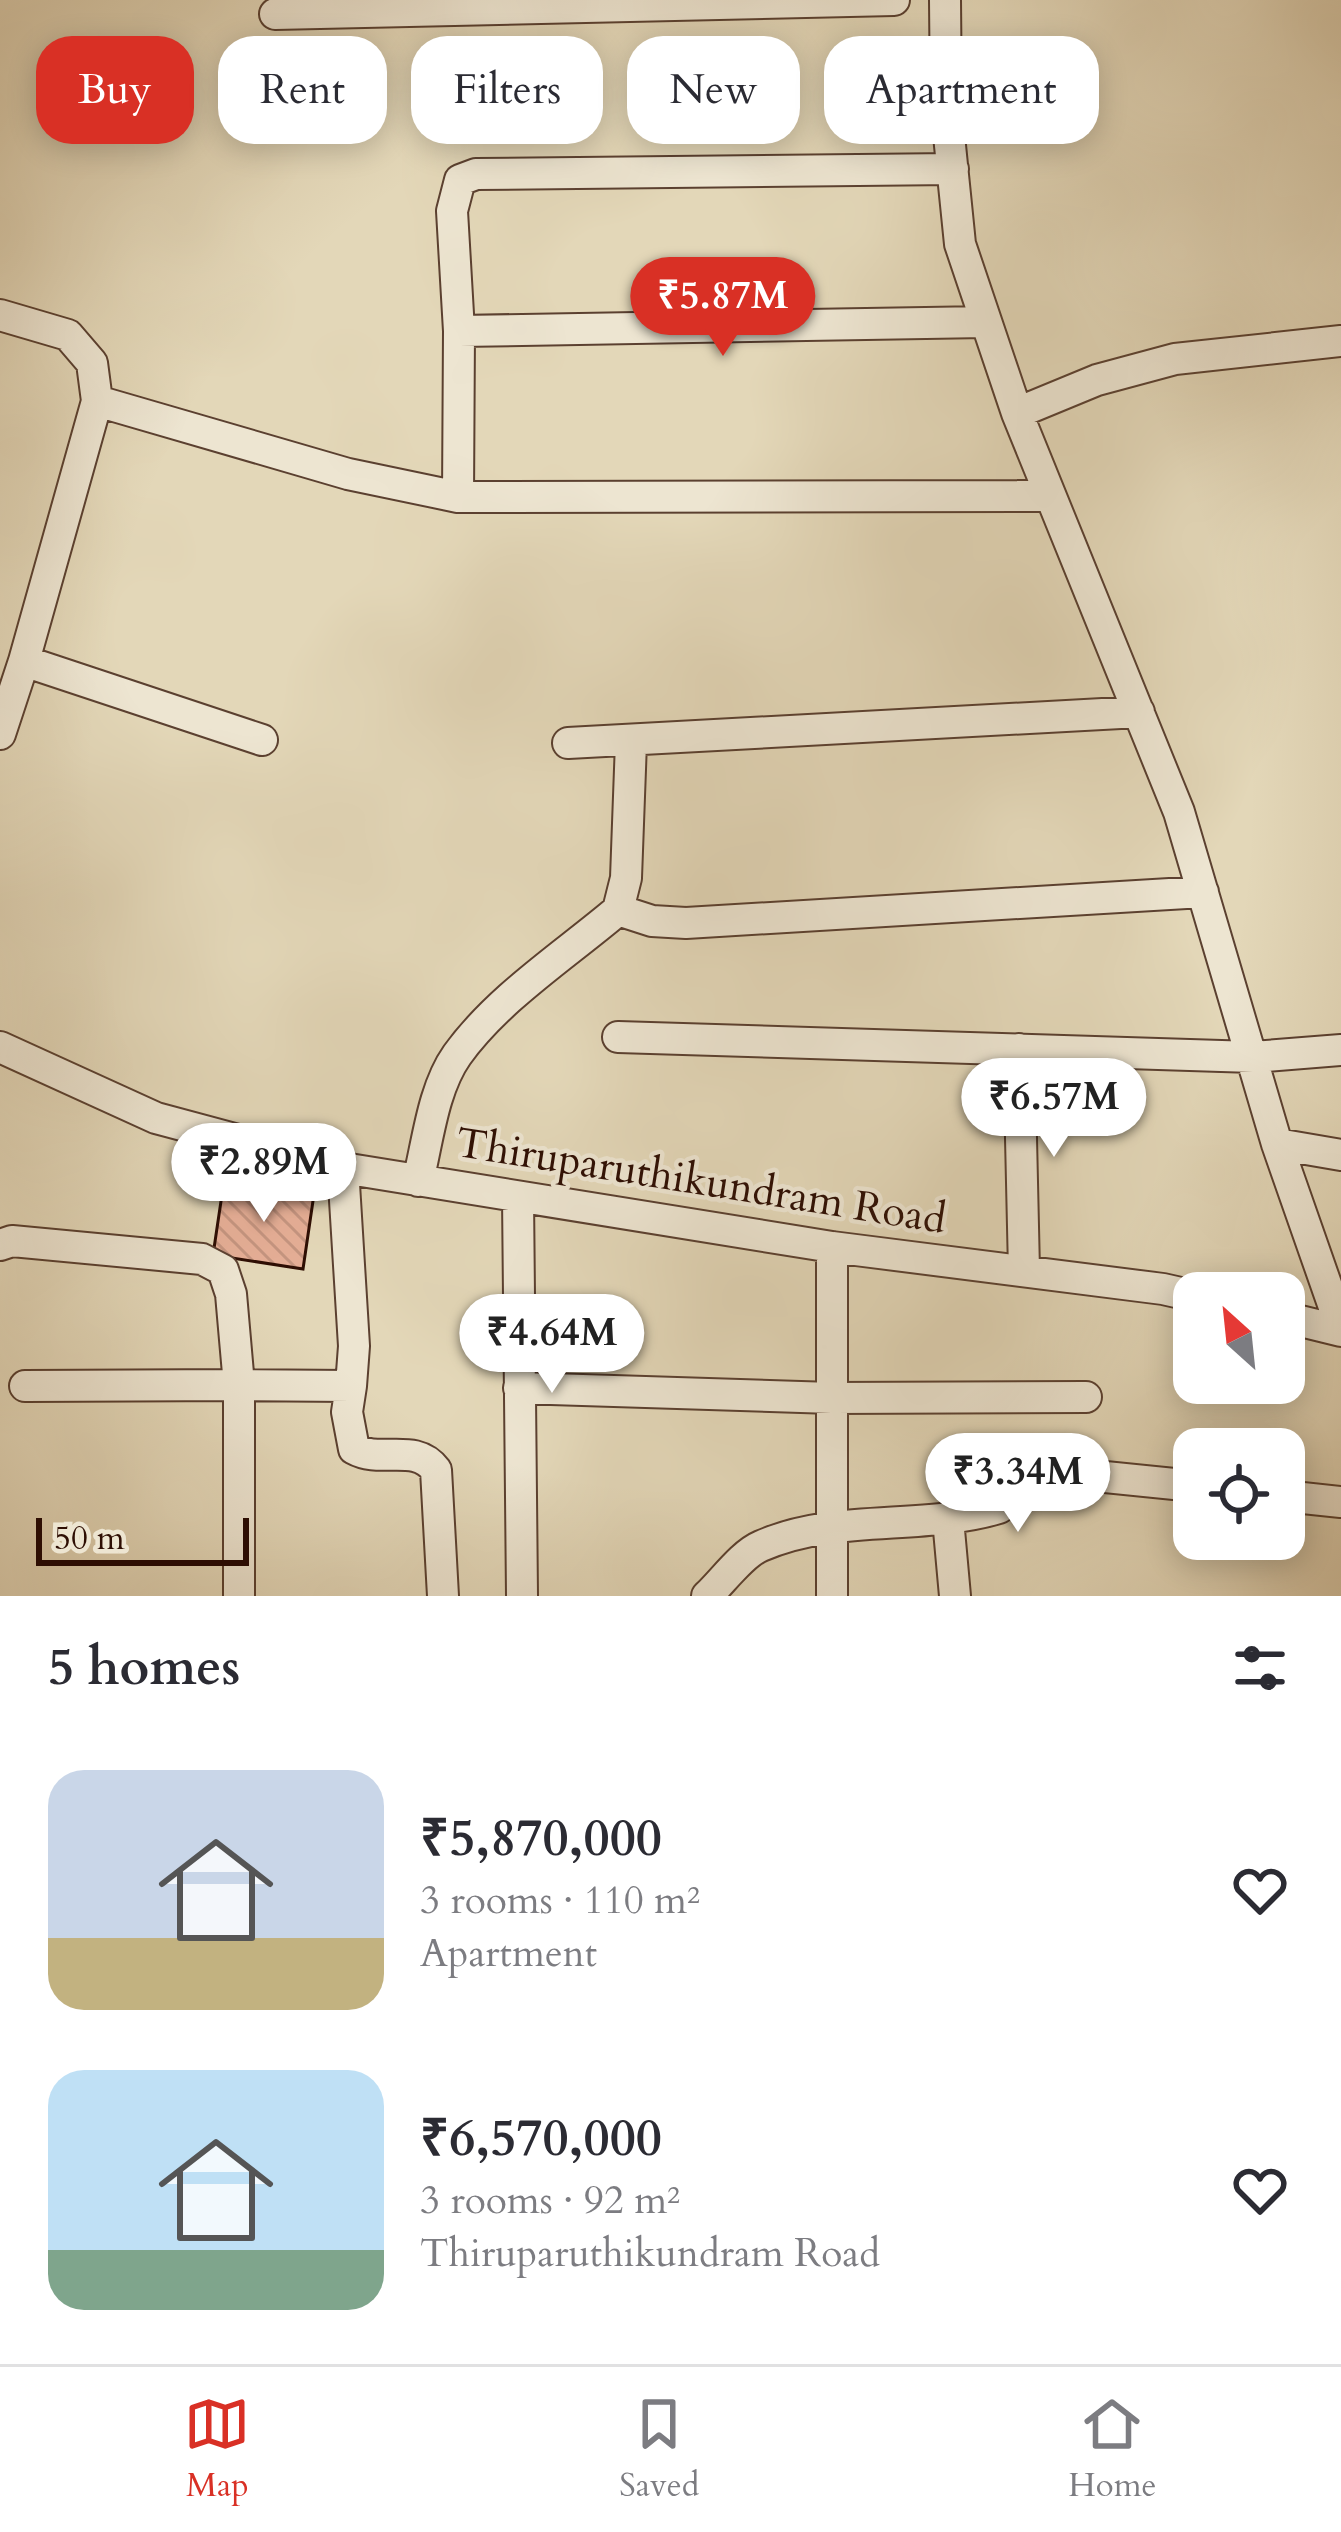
<!DOCTYPE html>
<meta charset="utf-8">
<style>
:root{--surface:#fff;--page:#f7f7f7;--text:#2b2b33;--muted:#7c7c81;--line:#e1e1e2;--accent:#d93025}
body{margin:0;font-family:Cardo,serif;background:var(--page);color:var(--text);height:100vh;display:flex;flex-direction:column;font-size:45px;white-space:nowrap}
*{box-sizing:border-box;margin:0}
p{font-size:39px;color:var(--muted)}
.icon{flex:none;width:66px;height:66px;fill:none;stroke:currentColor;stroke-width:2;stroke-linecap:round;stroke-linejoin:round}
.map{position:relative;height:1596px;overflow:hidden}
.panel{display:flex;flex-direction:column;background:var(--surface);flex:1}
.panel>*{flex:none}
.top-card{position:absolute;left:36px;top:36px;width:1269px;height:108px;display:flex;gap:24px}
.needle{width:78px;rotate:333deg}
.fabs{position:absolute;left:1173px;top:1272px;display:grid;gap:24px}
.fabs a{display:grid;place-items:center;width:132px;height:132px;border-radius:24px;background:var(--surface);box-shadow:0 6px 30px #0003;font-size:60px}
.scale{position:absolute;left:36px;bottom:30px;width:213px;box-sizing:border-box;padding-left:12px;border:6px solid #2e0e03;border-top:0;font-size:33px;line-height:42px;white-space:nowrap;color:#2e0e03;-webkit-text-stroke:9px #ede5d1;paint-order:stroke}
.price{position:absolute;translate:-50% -102px;padding:0 27px;border-radius:42px;background:#fff;color:#222;font-size:39px;line-height:78px;filter:drop-shadow(0 3px 6px #0008)}
.price::after{content:'';position:absolute;left:50%;top:72px;width:36px;height:27px;margin-left:-18px;background:inherit;clip-path:polygon(0 0,100% 0,50% 100%)}
.price.on{background:var(--accent);color:#fff}
ul{padding:0;list-style:none}
li{display:flex;align-items:center;gap:36px;height:300px;padding:0 48px}
li span{display:grid;place-items:center;flex:none;width:336px;height:240px;border-radius:36px;color:#555}
li>.icon{margin-inline-start:auto}
span .icon{width:144px;height:144px;fill:#fffc;stroke-width:1}
li b{font-size:51px}
h2{display:flex;justify-content:space-between;align-items:center;height:144px;padding:0 48px;font-size:51px}
.tag{padding:0 42px;border-radius:36px;background:var(--surface);box-shadow:0 6px 30px #0003;font-size:42px;line-height:108px}
.tag.on{background:var(--accent);color:#fff}
.menu{display:flex;justify-content:space-around;align-items:center;height:168px;border-top:3px solid var(--line);background:var(--surface);font-size:33px;color:var(--muted)}
.menu a{display:grid;justify-items:center;gap:6px}
.menu .on{color:var(--accent)}
.map>svg:first-child{display:block}
.building{fill:url(#building-back-hatch);stroke:#2e0e03;stroke-width:3}
.lines{fill:none;stroke-linecap:round;stroke-linejoin:round}
.minor-casing{stroke:#5b4030;stroke-width:34}
.minor{stroke:#ede5d1;stroke-width:30}
.labels{text-anchor:middle;dominant-baseline:central;stroke-width:9;stroke-linejoin:round;paint-order:stroke}
.street-label{font-size:42px;fill:#2e0e03;stroke:#ede5d1}
</style>
<div class="map">
<svg width="1341" height="1596" viewBox="0 0 1341 1596">
<defs>
<pattern id="building-back-hatch" width="6" height="6" patternUnits="userSpaceOnUse" patternTransform="scale(3)"><rect width="6" height="6" fill="#e4ad95"/><path d="M-1 5l2 2M0 0l6 6M5-1l2 2" fill="none" stroke="#c4947f"/></pattern>
</defs>
<rect width="100%" height="100%" fill="#e3d7b8"/>
<filter id="stains"><feTurbulence type="fractalNoise" baseFrequency=".00167" numOctaves="4"/><feColorMatrix values="0 0 0 0 .2 0 0 0 0 .09 0 0 0 0 .02 0 0 0 .5 -.17"/></filter>
<radialGradient id="worn" r=".72"><stop offset=".6" stop-color="#630" stop-opacity="0"/><stop offset="1" stop-color="#630" stop-opacity=".3"/></radialGradient>
<!-- building -->
<path class="building" d="M224,1181L314,1194L303,1269L213,1255Z"/>
<g class="lines">
<!-- minor casing -->
<g class="minor-casing">
<path id="minor" d="M945,0L946,106L960,244L1017,413L1179,812L1277,1144L1341,1327
M275,14L894,0
M953,169L476,174L460,180L452,211L459,331L458,497L1050,496
M0,315L68,335L92,363L97,401L24,661L262,740
M459,331L985,322
M97,401L348,474L458,497
M1017,413L1097,380L1175,359L1341,341
M0,734L24,661
M631,742L626,878L618,910L652,921L686,923L1203,892
M568,743L1139,712
M618,1037L1253,1057L1341,1050
M0,1047L156,1118L343,1168L832,1247L1163,1289L1194,1296
M1019,1049L1024,1271
M1277,1144L1341,1155
M418,1181C428,1140 433,1089 457,1055C498,998 565,955 618,910
M518,1197L522,1596
M0,1245L12,1241L202,1259L223,1270L231,1294L239,1385L25,1386
M1284,1317L1341,1331
M351,1386L347,1412L354,1449C381,1464 415,1442 436,1470L443,1596
M519,1388L832,1398L1086,1397
M1284,1496L1341,1502
M948,1519L955,1596
M239,1596V1385L351,1386L354,1346L343,1168
M707,1596C723,1581 742,1554 761,1546C836,1513 922,1531 999,1508C1011,1488 1024,1479 1046,1471L1194,1486
M832,1596V1247"/>
</g>
<!-- minor -->
<use href="#minor" class="minor"/>
</g>
<g class="labels">
<!-- street labels -->
<g class="street-label">
<text transform="translate(701 1181) rotate(9)">Thiruparuthikundram Road</text>
</g>
</g>
<rect width="100%" height="100%" filter="url(#stains)"/>
<rect width="100%" height="100%" fill="url(#worn)"/>
</svg>
<div class="fabs">
<a><svg class="needle" viewBox="-14 -14 28 28"><path d="M0-13l5 13h-10z" fill="#e53935"/><path d="M0 13l5-13h-10z" fill="#7c7c81"/></svg></a>
<a><svg class="icon" aria-label="locate" viewBox="0 0 24 24"><circle cx="12" cy="12" r="6"/><path d="M12 2v4M12 18v4M2 12h4M18 12h4"/></svg></a>
</div>
<div class="scale">50 m</div>
<b class="price on" style="left:723px;top:359px">₹5.87M</b>
<b class="price" style="left:1054px;top:1160px">₹6.57M</b>
<b class="price" style="left:264px;top:1225px">₹2.89M</b>
<b class="price" style="left:552px;top:1396px">₹4.64M</b>
<b class="price" style="left:1018px;top:1535px">₹3.34M</b>
<div class="top-card">
<a class="tag on">Buy</a>
<a class="tag">Rent</a>
<a class="tag">Filters</a>
<a class="tag">New</a>
<a class="tag">Apartment</a>
</div>
</div>
<section class="panel">
<h2>5 homes<svg class="icon" aria-label="filters" viewBox="0 0 24 24"><path d="M4 7h16M4 17h16"/><circle cx="9" cy="7" r="2"/><circle cx="15" cy="17" r="2"/></svg></h2>
<ul>
<li><span style="background:linear-gradient(#c9d6e8 70%,#c2b280 0)"><svg class="icon" aria-label="home" viewBox="0 0 24 24"><path d="M3 11l9-7 9 7M6 9v11h12V9"/></svg></span><div><b>₹5,870,000</b><p>3 rooms · 110 m²</p><p>Apartment</p></div><svg class="icon" aria-label="heart" viewBox="0 0 24 24"><path d="M12 20l-8-8c-3-5 5-10 8-4 3-6 11-1 8 4z"/></svg></li>
<li><span style="background:linear-gradient(#bfe0f5 75%,#7fa58c 0)"><svg class="icon" aria-label="home" viewBox="0 0 24 24"><path d="M3 11l9-7 9 7M6 9v11h12V9"/></svg></span><div><b>₹6,570,000</b><p>3 rooms · 92 m²</p><p>Thiruparuthikundram Road</p></div><svg class="icon" aria-label="heart" viewBox="0 0 24 24"><path d="M12 20l-8-8c-3-5 5-10 8-4 3-6 11-1 8 4z"/></svg></li>
</ul>
</section>
<nav class="menu">
<a class="on"><svg class="icon" aria-label="map" viewBox="0 0 24 24"><path d="M3 6l6-2 6 2 6-2v14l-6 2-6-2-6 2zM9 4v14M15 6v14"/></svg>Map</a>
<a><svg class="icon" aria-label="saved" viewBox="0 0 24 24"><path d="M7 4h10v16l-5-4-5 4z"/></svg>Saved</a>
<a><svg class="icon" aria-label="home" viewBox="0 0 24 24"><path d="M3 11l9-7 9 7M6 9v11h12V9"/></svg>Home</a>
</nav>
